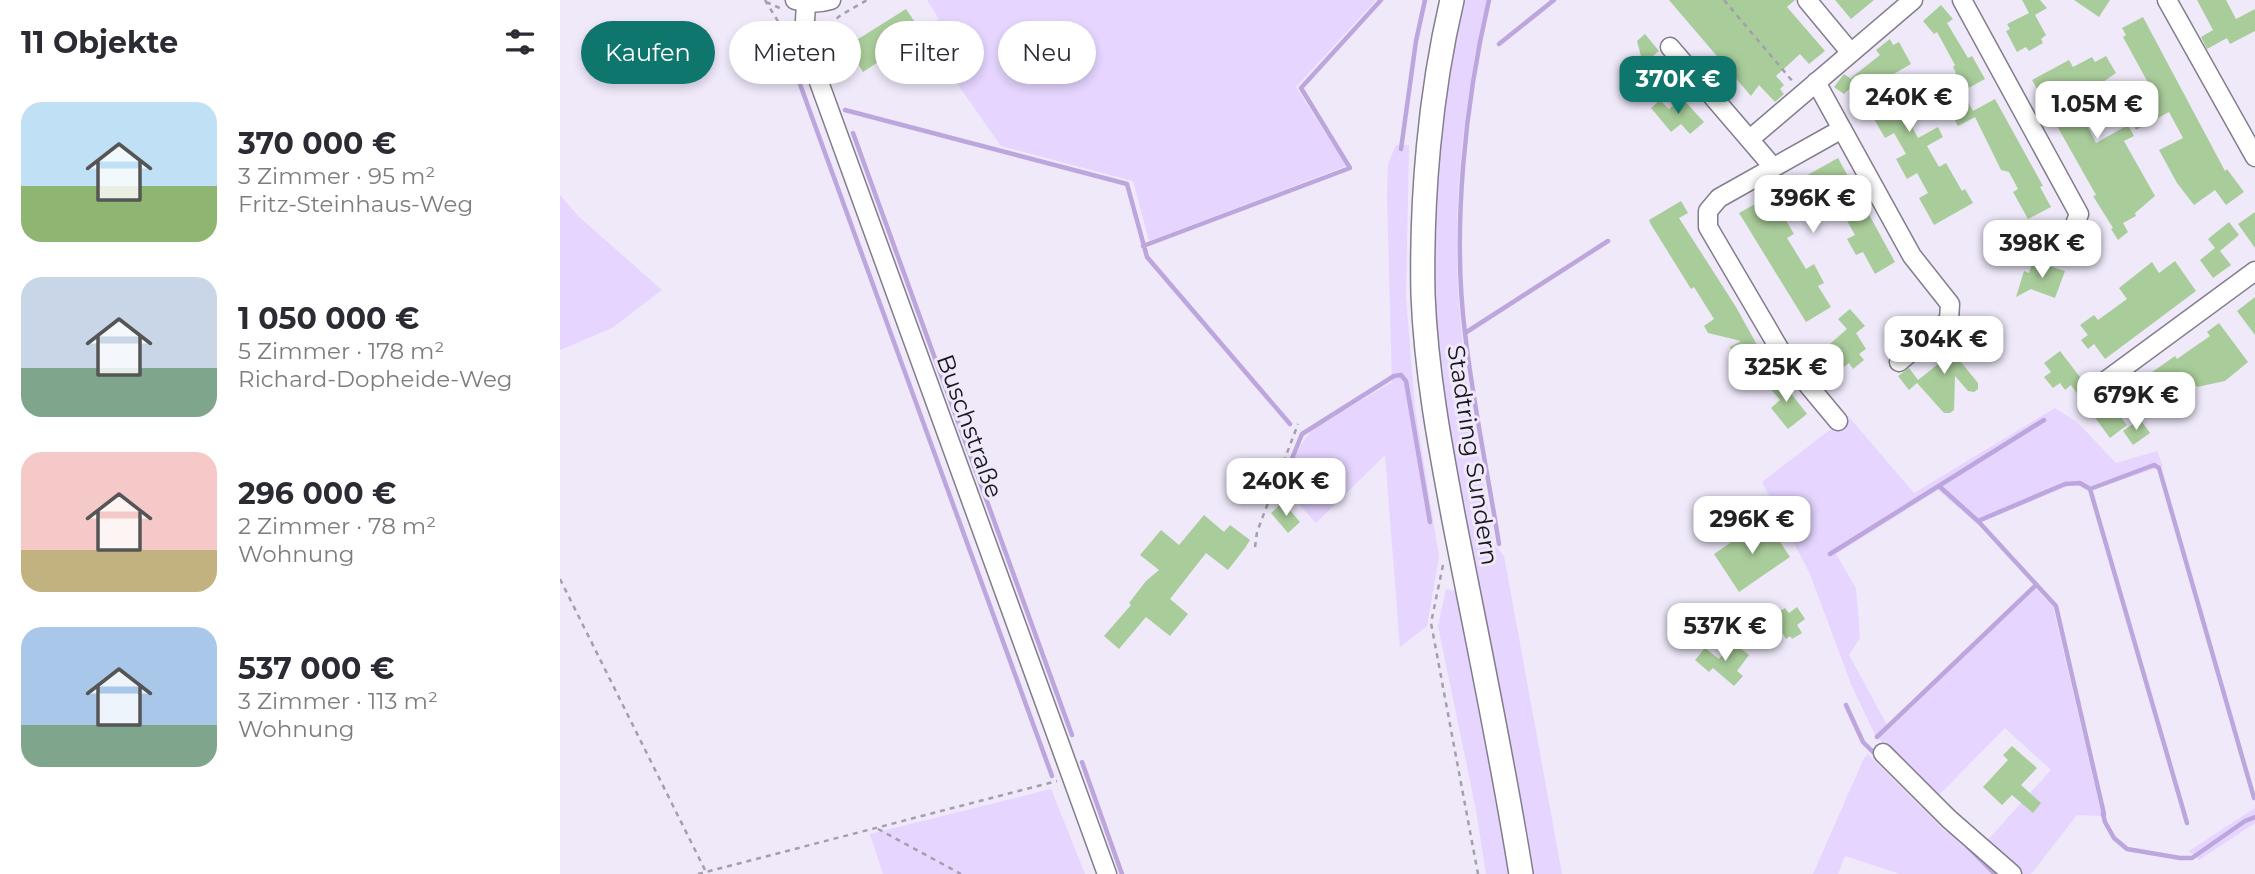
<!DOCTYPE html>
<html lang="de">
<meta charset="utf-8">
<style>
:root{--surface:#fff;--page:#f7f7f7;--text:#2b2b33;--muted:#7c7c81;--accent:#0f766e}
body{margin:0;font-family:Montserrat,sans-serif;background:var(--page);color:var(--text);height:100vh;display:flex;flex-direction:column;font-size:26px;white-space:nowrap}
*{box-sizing:border-box;margin:0}
p{font-size:23px;color:var(--muted)}
.icon{flex:none;width:38px;height:38px;fill:none;stroke:currentColor;stroke-width:2;stroke-linecap:round;stroke-linejoin:round}
.map{position:relative;flex:1;overflow:hidden}
.side{display:flex;flex-direction:column;background:var(--surface);width:560px}
.side>*{flex:none}
.top-card{position:absolute;left:21px;top:21px;width:665px;height:63px;display:flex;gap:14px}
.price{position:absolute;translate:-50% -60px;padding:0 16px;border-radius:14px;background:#fff;color:#222;font-size:23px;line-height:46px;filter:drop-shadow(0 2px 4px #0008)}
.price::after{content:'';position:absolute;left:50%;top:42px;width:21px;height:16px;margin-left:-10px;background:inherit;clip-path:polygon(0 0,100% 0,50% 100%)}
.price.on{background:var(--accent);color:#fff}
ul{padding:0;list-style:none}
li{display:flex;align-items:center;gap:21px;height:175px;padding:0 21px}
li span{display:grid;place-items:center;flex:none;width:196px;height:140px;border-radius:21px;color:#555}
li>.icon{margin-inline-start:auto}
span .icon{width:84px;height:84px;fill:#fffc;stroke-width:1}
li b{font-size:30px}
h2{display:flex;justify-content:space-between;align-items:center;height:84px;padding:0 21px;font-size:30px}
.chip{padding:0 24px;border-radius:32px;background:var(--surface);box-shadow:0 4px 10px #0003;font-size:24px;line-height:63px}
.chip.on{background:var(--accent);color:#fff}
main{display:flex;flex:1;min-height:0}
.map>svg:first-child{display:block}
.green{fill:#e5d5ff}
.lines{fill:none;stroke-linecap:round;stroke-linejoin:round}
.stream{stroke:#bca6dd;stroke-width:4.5}
.building{fill:#a9cd9a}
.minor-casing{stroke:#837d8c;stroke-width:21}
.major-casing{stroke:#837d8c;stroke-width:26}
.path{stroke:#a39fac;stroke-width:2.5;stroke-dasharray:5 5;stroke-linecap:butt}
.minor{stroke:#fff;stroke-width:18}
.major{stroke:#fff;stroke-width:23}
.labels{text-anchor:middle;dominant-baseline:central;stroke-width:6;stroke-linejoin:round;paint-order:stroke}
.street-label{font-size:24px;fill:#19171d;stroke:#efe9fa}
</style>
<main>
<section class="side">
<h2>11 Objekte<svg class="icon" aria-label="filters" viewBox="0 0 24 24"><path d="M4 7h16M4 17h16"/><circle cx="9" cy="7" r="2"/><circle cx="15" cy="17" r="2"/></svg></h2>
<ul>
<li><span style="background:linear-gradient(#bfe0f5 60%,#8fb573 0)"><svg class="icon" aria-label="home" viewBox="0 0 24 24"><path d="M3 11l9-7 9 7M6 9v11h12V9"/></svg></span><div><b>370 000 €</b><p>3 Zimmer · 95 m²</p><p>Fritz-Steinhaus-Weg</p></div></li>
<li><span style="background:linear-gradient(#c9d6e8 65%,#7fa58c 0)"><svg class="icon" aria-label="home" viewBox="0 0 24 24"><path d="M3 11l9-7 9 7M6 9v11h12V9"/></svg></span><div><b>1 050 000 €</b><p>5 Zimmer · 178 m²</p><p>Richard-Dopheide-Weg</p></div></li>
<li><span style="background:linear-gradient(#f6c9c9 70%,#c2b280 0)"><svg class="icon" aria-label="home" viewBox="0 0 24 24"><path d="M3 11l9-7 9 7M6 9v11h12V9"/></svg></span><div><b>296 000 €</b><p>2 Zimmer · 78 m²</p><p>Wohnung</p></div></li>
<li><span style="background:linear-gradient(#a9c7e8 70%,#7fa58c 0)"><svg class="icon" aria-label="home" viewBox="0 0 24 24"><path d="M3 11l9-7 9 7M6 9v11h12V9"/></svg></span><div><b>537 000 €</b><p>3 Zimmer · 113 m²</p><p>Wohnung</p></div></li>
</ul>
</section>
<div class="map">
<svg width="1695" height="874" viewBox="0 0 1695 874">
<rect width="100%" height="100%" fill="#efe9fa"/>
<!-- green -->
<path class="green" d="M367,0H816L736,87L786,166L589,241L573,181L441,146L387,69L406,56L398,45L371,24L379,19Z
M901,0H927C902,107 890,219 901,328C908,400 923,473 934,544L944,556L1002,874H971L886,422L873,302V200L881,112Z
M836,145H849L846,297L855,409L879,557L867,626L840,647L825,455L756,523L724,488C732,466 737,444 755,428L832,382L827,194L828,164Z
M0,195L19,217L102,290L52,328L0,350Z
M1495,408L1518,423L1556,463L1597,451L1603,466L1529,491L1519,486H1508L1417,524L1378,490L1276,554L1296,588L1300,638L1289,655L1327,725L1316,737L1291,684L1250,574L1202,482L1288,416L1354,493Z
M1475,588L1493,607L1542,816L1517,815L1471,874H1461L1424,844L1491,770L1445,728L1376,798L1319,739Z
M886,589L899,592L952,874H926L916,810L878,626Z
M1308,754L1387,833L1392,828L1443,874H1340L1285,856L1278,874H1253L1304,758Z
M491,789L525,874H323L310,834Z
M1695,808V823L1639,860L1629,851Z"/>
<g class="lines">
<!-- stream -->
<path class="stream" d="M929,0C905,102 892,229 905,333C913,404 928,474 939,544
M939,44L994,0
M237,76L492,776
M285,110L567,184L587,257L730,424
M293,133L512,735
M841,149L856,41L865,0
M583,246L790,168L741,88L821,0
M905,333L1048,241
M1379,486L1418,521L1496,606L1544,814
M1530,489L1594,465L1599,468L1694,798
M718,493L742,434L834,376L841,375L846,381L870,522
M1418,521L1505,484L1520,483L1530,489L1627,823
M1270,554L1484,420
M1286,705L1303,742L1318,757
M1317,737L1476,585
M522,762L562,874
M1543,814L1545,822L1554,838L1567,849L1620,858H1632L1685,821L1695,817
M1408,847L1435,874"/>
</g>
<!-- building -->
<path class="building" d="M1109,0H1235L1227,7L1265,51L1249,64L1240,54L1216,76L1224,85L1220,89L1224,94L1215,102L1199,85L1191,96Z
M1275,0H1314L1291,19Z
M1462,0H1480L1487,8L1475,15L1486,35L1481,39L1483,43L1469,51L1466,47L1457,52L1446,31L1450,29L1447,24L1469,13Z
M1514,0H1550L1539,17Z
M1637,0H1666L1676,19L1695,9V31L1670,44L1667,38L1647,49L1641,37L1653,30Z
M1381,5L1393,19L1387,23L1408,58L1412,56L1425,79L1403,91L1394,74L1396,73L1393,67L1395,65L1377,32L1374,34L1363,21Z
M346,9L365,37L344,51L341,47L303,72L287,46Z
M1583,17L1665,171L1667,169L1684,192L1666,205L1655,190L1634,205L1617,183L1599,150L1623,138L1609,112L1576,130L1569,117L1598,101L1563,37L1566,35L1562,28Z
M1085,34L1099,51L1083,64L1077,41Z
M1330,39L1333,45L1339,42L1351,64L1332,75L1352,112L1346,116L1358,138L1378,127L1383,137L1367,146L1379,167L1386,163L1402,191L1405,189L1413,203L1374,225L1359,198L1368,193L1357,173L1347,179L1336,159L1346,154L1334,133L1325,138L1314,119L1332,110L1319,87L1307,97L1296,83L1284,94L1274,87L1284,74L1293,80L1291,78L1320,55L1316,50Z
M1546,56L1556,73L1536,87L1545,104L1522,116L1536,143L1568,125L1574,136L1564,141L1595,196L1575,213L1576,216L1563,223L1568,232L1558,240L1551,229L1553,228L1533,196L1536,195L1497,126L1508,120L1493,92L1482,98L1472,80L1509,60L1513,67L1532,57L1535,62Z
M1122,98L1144,122L1130,134L1121,124L1111,132L1091,108L1100,100L1109,109Z
M1435,99L1483,186L1480,187L1491,207L1468,219L1453,192L1458,189L1449,172L1441,170L1415,117L1398,126L1389,110L1407,100L1413,111Z
M1278,158L1335,262L1315,274L1303,252L1296,255L1287,239L1295,235L1271,192L1265,196L1260,186L1231,202L1232,204L1220,210L1234,234L1227,238L1246,269L1254,264L1264,283L1258,286L1271,307L1246,322L1179,213Z
M1121,201L1128,213L1119,218L1176,307L1207,363L1187,375L1170,347L1181,341L1148,333L1144,326L1154,319L1134,287L1131,289L1090,223L1089,220Z
M1695,212V248L1678,224Z
M1669,222L1679,235L1660,251L1671,265L1653,278L1640,260L1655,248L1648,239Z
M1473,261L1505,271L1495,298L1471,289L1456,297L1464,271L1469,273Z
M1615,261L1636,291L1545,359L1534,344L1528,349L1521,340L1528,335L1520,325L1534,315L1538,320L1567,299L1559,288L1592,262L1599,273Z
M1695,297V335L1677,311Z
M1290,309L1305,326L1296,333L1306,349L1299,354L1304,360L1293,369L1289,363L1281,369L1264,349L1287,329L1278,319Z
M1659,323L1688,362L1665,381L1637,387L1630,378L1585,410L1568,389L1615,356L1617,359L1650,336L1647,332Z
M1397,328L1407,341L1396,351V356L1418,383V389L1414,392L1408,391L1395,376L1394,410L1390,413H1384L1357,383L1349,390L1338,376L1349,368L1358,380L1392,353L1382,341Z
M1500,351L1526,385L1527,384L1542,403L1547,399L1567,425L1550,438L1511,385L1505,390L1500,383L1493,388L1484,377L1491,372L1484,363Z
M1216,374L1247,414L1228,429L1211,408L1220,400L1207,385Z
M1580,419L1590,433L1573,445L1563,431Z
M723,502L740,522L728,533L711,513Z
M644,515L664,532L670,525L690,540L685,548L668,570L646,553L610,599L628,614L610,636L586,617L559,649L544,636L571,605L569,603L586,581L599,570L580,555L601,530L619,545Z
M1205,519L1230,557L1179,592L1154,554Z
M1237,607L1245,619L1237,625L1242,633L1232,639L1230,636L1226,639L1223,634L1218,638L1206,620L1225,608L1229,613Z
M1173,642L1189,655L1177,671L1183,676L1174,686L1153,668L1149,672L1135,660L1145,648L1159,659Z
M1452,746L1477,768L1461,785L1481,803L1473,813L1452,795L1442,805L1423,787L1448,760L1443,755Z"/>
<g class="lines">
<!-- minor casing -->
<g class="minor-casing">
<path id="minor" d="M235,0C248,4 258,4 271,0
M1247,0L1291,53
M1402,0L1519,214L1508,242
M1607,0L1695,157
M246,3L244,38L251,60L547,874
M1110,47L1213,167
M1256,82L1352,256L1390,304L1389,320L1339,362
M1190,139L1353,0
M1544,382L1695,271
M1278,421L1223,355L1148,227V211L1159,198L1282,129
M1323,753L1389,819L1452,874"/>
</g>
<!-- major casing -->
<g class="major-casing">
<path id="major" d="M892,0C870,93 861,199 863,295C866,371 880,446 894,520C917,638 942,755 961,874"/>
</g>
<!-- path -->
<path class="path" d="M205,0L227,36
M1164,0L1234,83
M206,2L222,9
M261,31L281,15L307,0
M1200,379L1211,366
M695,547L697,532L738,424
M883,565L871,623L918,874
M0,579L145,870
M318,829L401,874
M138,874L497,781"/>
<!-- minor -->
<use href="#minor" class="minor"/>
<!-- major -->
<use href="#major" class="major"/>
</g>
<g class="labels">
<!-- street labels -->
<g class="street-label">
<text transform="translate(410 426) rotate(70)">Buschstraße</text>
<text transform="translate(913 455) rotate(81)">Stadtring Sundern</text>
</g>
</g>
</svg>
<b class="price on" style="left:1118px;top:116px">370K €</b>
<b class="price" style="left:1349px;top:134px">240K €</b>
<b class="price" style="left:1537px;top:141px">1.05M €</b>
<b class="price" style="left:1253px;top:235px">396K €</b>
<b class="price" style="left:1482px;top:280px">398K €</b>
<b class="price" style="left:1384px;top:376px">304K €</b>
<b class="price" style="left:1226px;top:404px">325K €</b>
<b class="price" style="left:1576px;top:432px">679K €</b>
<b class="price" style="left:726px;top:518px">240K €</b>
<b class="price" style="left:1192px;top:556px">296K €</b>
<b class="price" style="left:1165px;top:663px">537K €</b>
<div class="top-card">
<a class="chip on">Kaufen</a>
<a class="chip">Mieten</a>
<a class="chip">Filter</a>
<a class="chip">Neu</a>
</div>
</div>
</main>
